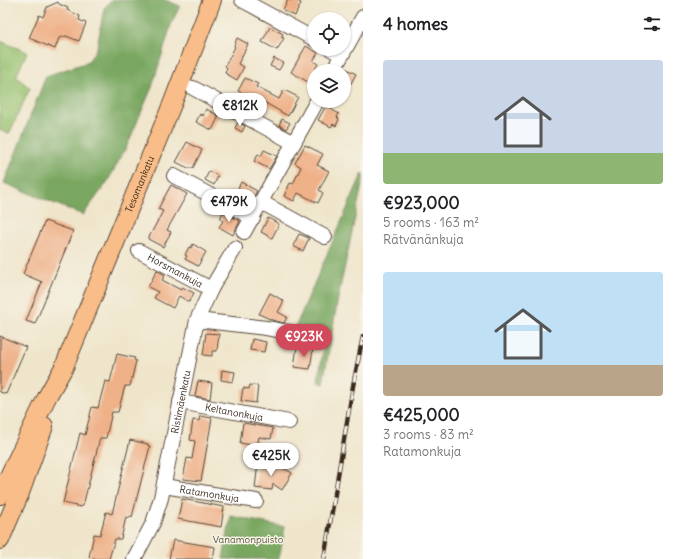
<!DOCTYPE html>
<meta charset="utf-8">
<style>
:root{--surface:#fff;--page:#f2f2f2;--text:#202124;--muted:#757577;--accent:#d1495b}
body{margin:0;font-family:Delius,sans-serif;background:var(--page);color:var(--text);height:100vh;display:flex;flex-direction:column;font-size:15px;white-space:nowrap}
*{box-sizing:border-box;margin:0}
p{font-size:13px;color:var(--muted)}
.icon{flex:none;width:22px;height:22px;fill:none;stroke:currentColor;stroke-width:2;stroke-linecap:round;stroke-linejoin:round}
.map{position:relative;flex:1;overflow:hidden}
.details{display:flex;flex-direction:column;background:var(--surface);width:320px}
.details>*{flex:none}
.fabs{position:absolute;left:307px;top:12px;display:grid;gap:8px}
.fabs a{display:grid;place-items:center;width:44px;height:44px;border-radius:50%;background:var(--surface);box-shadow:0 1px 3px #0004;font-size:20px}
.price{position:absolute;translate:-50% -34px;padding:0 9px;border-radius:14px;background:#fff;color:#222;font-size:13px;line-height:26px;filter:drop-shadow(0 1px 2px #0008)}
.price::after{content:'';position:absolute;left:50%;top:24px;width:12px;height:9px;margin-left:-6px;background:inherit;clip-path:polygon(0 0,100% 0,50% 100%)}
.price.selected{background:var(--accent);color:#fff}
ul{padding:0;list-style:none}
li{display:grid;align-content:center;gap:8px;height:212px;padding:0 20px}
li span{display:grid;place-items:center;height:124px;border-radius:4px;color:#555}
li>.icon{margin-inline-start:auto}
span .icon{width:72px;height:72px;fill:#fffc;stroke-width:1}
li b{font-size:17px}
h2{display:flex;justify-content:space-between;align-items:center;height:48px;padding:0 20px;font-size:17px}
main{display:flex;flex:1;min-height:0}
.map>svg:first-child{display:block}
.green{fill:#97c16e;stroke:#697646}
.forest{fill:#79a761;stroke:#5a6840}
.building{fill:#efb188}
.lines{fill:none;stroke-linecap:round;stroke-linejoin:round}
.minor-casing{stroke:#564638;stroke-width:16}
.major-casing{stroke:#564638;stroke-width:20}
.minor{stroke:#fff;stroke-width:14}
.major{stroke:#f8bd88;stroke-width:18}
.rail-casing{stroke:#3b2a1e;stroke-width:4.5}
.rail{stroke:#f7f3e8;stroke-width:3;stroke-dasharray:9;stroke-linecap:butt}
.labels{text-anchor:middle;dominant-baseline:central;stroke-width:3;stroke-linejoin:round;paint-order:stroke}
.street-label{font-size:10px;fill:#3b2a1e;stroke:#f7f3e8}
.park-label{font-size:10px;fill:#575736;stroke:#f7f3e8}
</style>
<main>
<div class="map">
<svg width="363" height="559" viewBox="0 0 363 559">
<rect width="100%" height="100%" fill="#f7f3e8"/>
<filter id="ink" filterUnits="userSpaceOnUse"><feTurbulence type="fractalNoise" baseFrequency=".025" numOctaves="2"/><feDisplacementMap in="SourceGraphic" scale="8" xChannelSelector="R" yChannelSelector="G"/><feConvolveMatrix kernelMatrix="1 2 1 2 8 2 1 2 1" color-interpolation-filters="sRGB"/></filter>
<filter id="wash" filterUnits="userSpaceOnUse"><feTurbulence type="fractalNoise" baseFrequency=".012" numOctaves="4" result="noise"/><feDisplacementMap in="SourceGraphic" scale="16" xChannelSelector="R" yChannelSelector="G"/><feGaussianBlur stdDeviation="0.9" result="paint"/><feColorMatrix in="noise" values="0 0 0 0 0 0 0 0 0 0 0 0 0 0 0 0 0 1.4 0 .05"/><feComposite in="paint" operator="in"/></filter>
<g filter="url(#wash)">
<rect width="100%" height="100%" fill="#efe5ca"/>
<!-- green -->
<path class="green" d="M0,41L27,52L16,77L30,88L9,134L0,130Z"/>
<!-- forest -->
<path class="forest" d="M112,0H165L180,6L172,22L152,87L126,148L106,184L83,215L4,183L46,76L88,62L97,48L104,8Z
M363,172V180L338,298L323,384L318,382L324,344L309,341L294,330Z
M231,516L285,527L279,559H223Z"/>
<g id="blocks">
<!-- building -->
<path class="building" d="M288,0H296L301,3L295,16L283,10Z
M58,2L59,4L68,8L67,10L80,16L79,20L86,23L79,41L66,36L63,37L59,38L55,49L29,38L39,15L43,17L47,7Z
M270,27L283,34L281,37L284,38L277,50L262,42Z
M237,38L248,44L238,64L244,67L237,80L225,73L227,68L225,66L235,47L234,46Z
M306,46L318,53L313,61L318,64L308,82L291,72Z
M274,58L283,63L279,70L270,66Z
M345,68L356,74L350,85L344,81Z
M245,78L258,84L256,87L279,99L284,90L298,97L288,116L262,101L258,109L241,100L244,94L238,91Z
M326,106L339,114L337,117L339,119L336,126L333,124L331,127L318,120Z
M206,109L219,116L212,130L196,122L200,114L203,116Z
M282,119L290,123L286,129L279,125Z
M238,122L245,126L242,132L235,128Z
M187,142L202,150L193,168H188L176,162Z
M305,145L323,154L317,165L329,171L319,190L323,193L318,203L298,193L294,201L284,196L290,183L293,184L301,167L295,163Z
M264,150L277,156L269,169L254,161L258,154L261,156Z
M209,171L218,176L214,185L205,180Z
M241,182L257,191L249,204L237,197L239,194L236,193Z
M171,185L187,194L167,230L171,232L163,247L148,239L163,211L158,209Z
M223,212L240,221L233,235L219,227L223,221L220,219Z
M268,218L279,224L272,238L261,232Z
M45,221L73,231L35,324L26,321L42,282L23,274Z
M299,234L309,238L303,251L293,246Z
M193,244L206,252L198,266L185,259L187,256L185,255L189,247L191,248Z
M157,270L165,275L162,280L181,290L182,287L194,293L189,302L179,296L173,308L154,298L158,292L148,287Z
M270,293L284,301L278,312L287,317L284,323L272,320L259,314Z
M206,333L219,334L217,351H212V356L203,355Z
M0,336L26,347L6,394L0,392Z
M252,339L266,342L264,352L250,350Z
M297,347L313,349L310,369L294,367Z
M117,354L135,358L134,360L136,361L130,386H125L118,412H112L106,438H100L83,506H81V507L63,503L80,433L85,435L92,407L98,408L105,381L110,382Z
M222,370L235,372L233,382L221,380Z
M198,381L212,383L210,399L195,396Z
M250,385L258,386L256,403L241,401L243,388L249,389Z
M200,416L212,418L201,481L183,479L187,458L192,459L195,441L190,440L193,420L199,421Z
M243,423L273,428L271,439L259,437L257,446L240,443Z
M130,440L148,444V446H150L132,517L130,516V518L126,517L121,539H115L109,559H98L89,557L94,534L100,535L106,512L112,514Z
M258,463L280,466L292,473L282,490L273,484L272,490L255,488Z
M182,499L224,507L221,527L178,519Z
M173,540L215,547L213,559H169Z"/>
</g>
</g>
<g filter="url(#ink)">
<use href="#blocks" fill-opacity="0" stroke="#564638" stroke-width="1"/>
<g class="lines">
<!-- minor casing -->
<g class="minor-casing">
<g id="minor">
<path d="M242,0L314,39"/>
<path d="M331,49L342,55"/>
<path d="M333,71L363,17"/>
<path d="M193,88L294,143"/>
<path d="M174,176L253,218"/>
<path d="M261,202L325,237"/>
<path d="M244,232L317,101"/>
<path id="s1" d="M139,251L211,289"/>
<path d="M197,320L266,328L306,335"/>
<path id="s2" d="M180,402L289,422"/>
<path id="s3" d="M164,486L256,501"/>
<path id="s4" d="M134,559L153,523L161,498L197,320L211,289L235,248"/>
</g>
</g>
<!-- major casing -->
<g class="major-casing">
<g id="major">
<path id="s5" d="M0,495L47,397L64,367L173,102L212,0"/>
<path d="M0,540L20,493L44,426"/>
</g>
</g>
<!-- minor -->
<use href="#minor" class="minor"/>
<!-- major -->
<use href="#major" class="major"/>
<!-- rail casing -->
<g class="rail-casing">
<path id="rail" d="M324,559L353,386L363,336"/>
</g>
<!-- rail -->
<use href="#rail" class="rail"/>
</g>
</g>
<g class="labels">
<!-- street labels -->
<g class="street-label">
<text stroke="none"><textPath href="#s5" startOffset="341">Tesomankatu</textPath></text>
<text stroke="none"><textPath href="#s1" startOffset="41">Horsmankuja</textPath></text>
<text stroke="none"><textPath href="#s4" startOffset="165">Ristimäenkatu</textPath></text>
<text stroke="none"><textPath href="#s2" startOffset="55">Keltanonkuja</textPath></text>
<text stroke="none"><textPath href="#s3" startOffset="46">Ratamonkuja</textPath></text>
</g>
<!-- park labels -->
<g class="park-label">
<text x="248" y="539">Vanamonpuisto</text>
</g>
</g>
</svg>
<div class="fabs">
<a><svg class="icon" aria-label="locate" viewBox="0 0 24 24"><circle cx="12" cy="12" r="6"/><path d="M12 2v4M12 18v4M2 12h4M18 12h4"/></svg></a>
<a><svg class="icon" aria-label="layers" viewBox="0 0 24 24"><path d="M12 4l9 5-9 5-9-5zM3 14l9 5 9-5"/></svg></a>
</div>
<b class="price" style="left:240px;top:127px">€812K</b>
<b class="price" style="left:229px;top:223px">€479K</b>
<b class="price selected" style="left:304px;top:358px">€923K</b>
<b class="price" style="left:271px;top:477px">€425K</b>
</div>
<section class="details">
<h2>4 homes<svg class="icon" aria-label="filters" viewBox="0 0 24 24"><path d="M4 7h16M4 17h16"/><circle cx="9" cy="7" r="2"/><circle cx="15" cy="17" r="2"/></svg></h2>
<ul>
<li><span style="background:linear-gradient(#c9d6e8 75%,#8fb573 0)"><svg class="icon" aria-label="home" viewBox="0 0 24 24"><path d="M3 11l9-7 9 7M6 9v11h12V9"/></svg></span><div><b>€923,000</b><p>5 rooms · 163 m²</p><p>Rätvänänkuja</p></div></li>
<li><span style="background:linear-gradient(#bfe0f5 75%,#b9a48a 0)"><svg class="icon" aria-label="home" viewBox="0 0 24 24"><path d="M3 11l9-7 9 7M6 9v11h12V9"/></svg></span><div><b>€425,000</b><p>3 rooms · 83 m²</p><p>Ratamonkuja</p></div></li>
</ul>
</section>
</main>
